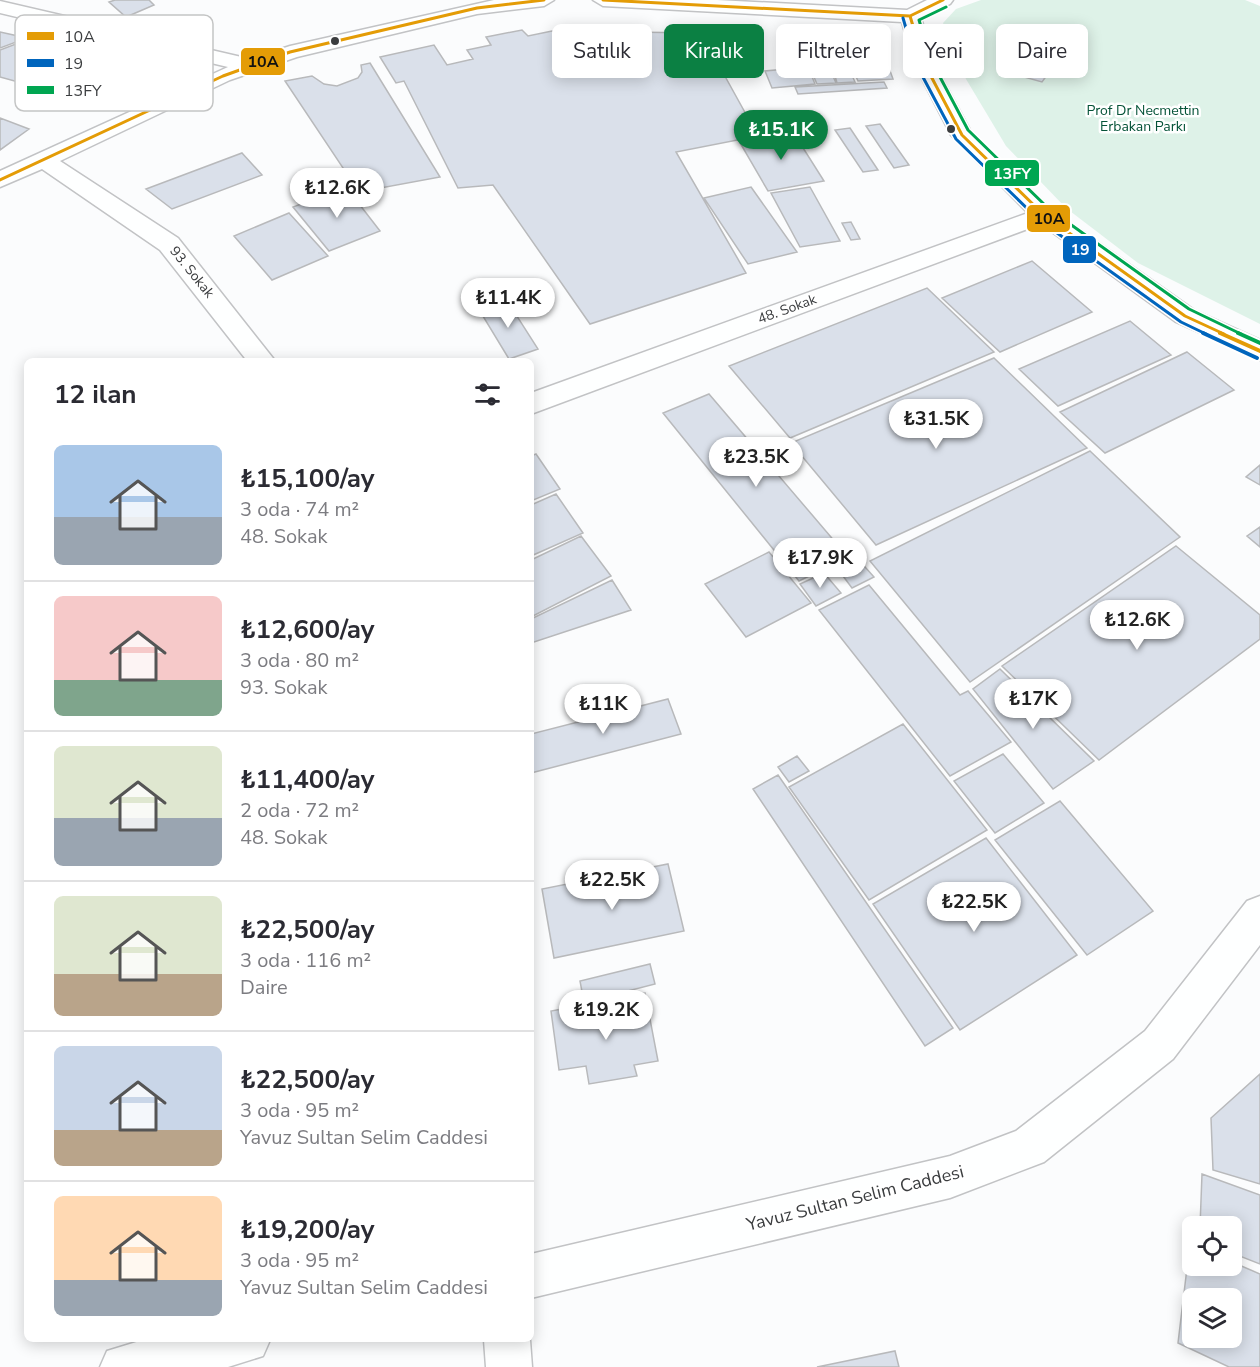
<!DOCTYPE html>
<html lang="tr">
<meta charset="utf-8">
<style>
:root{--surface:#fff;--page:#f7f7f7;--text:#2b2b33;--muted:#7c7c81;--line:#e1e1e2;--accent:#0b8043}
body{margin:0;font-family:"Nunito Sans",sans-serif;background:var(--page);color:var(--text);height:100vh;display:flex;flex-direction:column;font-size:22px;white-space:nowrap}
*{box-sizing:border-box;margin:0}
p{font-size:20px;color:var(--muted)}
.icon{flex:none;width:33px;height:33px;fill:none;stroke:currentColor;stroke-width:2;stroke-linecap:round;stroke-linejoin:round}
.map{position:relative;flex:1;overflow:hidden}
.panel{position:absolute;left:24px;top:358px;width:510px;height:984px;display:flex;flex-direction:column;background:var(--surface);border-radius:9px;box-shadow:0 3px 15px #0003}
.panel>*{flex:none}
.banner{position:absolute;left:552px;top:24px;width:570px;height:54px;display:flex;gap:12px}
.fabs{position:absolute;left:1182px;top:1216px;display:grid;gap:12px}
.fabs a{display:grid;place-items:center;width:60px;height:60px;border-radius:9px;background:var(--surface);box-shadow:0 3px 15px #0003;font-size:30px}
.price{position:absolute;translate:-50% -51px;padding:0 14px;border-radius:21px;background:#fff;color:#222;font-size:20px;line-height:39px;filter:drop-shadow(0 2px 3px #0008)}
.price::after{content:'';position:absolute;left:50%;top:36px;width:18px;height:14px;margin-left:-9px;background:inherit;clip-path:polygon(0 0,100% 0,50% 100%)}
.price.on{background:var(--accent);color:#fff}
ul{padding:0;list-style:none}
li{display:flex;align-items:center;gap:18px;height:150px;padding:0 30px}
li+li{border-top:2px solid var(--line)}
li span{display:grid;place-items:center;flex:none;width:168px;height:120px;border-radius:9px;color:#555}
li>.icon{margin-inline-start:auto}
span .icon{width:72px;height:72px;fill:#fffc;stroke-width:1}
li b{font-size:26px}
h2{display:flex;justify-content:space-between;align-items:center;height:72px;padding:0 30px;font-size:26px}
.chip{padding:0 21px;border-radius:9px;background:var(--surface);box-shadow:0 3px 15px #0003;font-size:21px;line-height:54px}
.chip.on{background:var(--accent);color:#fff}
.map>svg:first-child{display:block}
.green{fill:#def2e8}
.building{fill:#dae0ea;stroke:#b8b9bb;stroke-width:1.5;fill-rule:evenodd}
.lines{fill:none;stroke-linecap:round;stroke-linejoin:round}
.minor-casing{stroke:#c2c3c5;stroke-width:3}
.minor{fill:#feffff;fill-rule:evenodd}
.bus-1-far1-casing{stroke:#fff;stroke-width:6}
.bus-1-casing{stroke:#fff;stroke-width:8}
.bus-2-far1-casing{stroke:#fff;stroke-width:6}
.bus-2-casing{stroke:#fff;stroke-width:8}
.bus-3-far1-casing{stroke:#fff;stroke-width:6}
.bus-3-casing{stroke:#fff;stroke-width:8}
.bus-1-far1{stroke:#e49c06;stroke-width:3}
.bus-1{stroke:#e49c06;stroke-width:4}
.bus-2-far1{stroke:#0065bd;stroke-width:3}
.bus-2{stroke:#0065bd;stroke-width:4}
.bus-3-far1{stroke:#00a651;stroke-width:3}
.bus-3{stroke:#00a651;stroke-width:4}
.bus-dot{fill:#3b3d3f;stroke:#fff;stroke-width:2}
.labels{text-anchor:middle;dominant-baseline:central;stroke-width:5;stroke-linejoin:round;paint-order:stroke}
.far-park-label{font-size:14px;fill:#055338;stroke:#fff}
.far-street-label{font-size:14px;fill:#3b3d3f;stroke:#fff}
.near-street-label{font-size:18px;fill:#3b3d3f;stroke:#fff}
.key{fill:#fff;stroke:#c4c5c5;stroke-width:1.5}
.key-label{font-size:16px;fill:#3b3d3f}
.line-badge{stroke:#fff;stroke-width:2}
.badge-label{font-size:16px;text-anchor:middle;font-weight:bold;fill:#fff}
.pale-badge-label{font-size:16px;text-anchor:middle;font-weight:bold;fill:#111}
</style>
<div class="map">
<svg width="1260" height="1367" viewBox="0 0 1260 1367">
<rect width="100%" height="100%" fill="#fbfcfd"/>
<!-- green -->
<path class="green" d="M981,0H1245L1260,6V324L1138,263L1066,208L1006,146L960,69L943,23L956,9Z"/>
<!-- building -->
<path class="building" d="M115,0H149L154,5L126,17L109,2Z
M522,30L528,36L552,31L701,33L758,136L676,152L746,273L590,324L493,185L458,188L404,81L396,83L380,57L434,45L447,65L473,59L467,50L491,45L486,37Z
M0,32L27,38L0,48Z
M971,36L978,38L972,48L964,46Z
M29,39L110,59L40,88L0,77V50Z
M370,63L440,177L359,192L285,81L312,76L324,84L337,86L358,78L362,72L361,65Z
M808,67L815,84L772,88L765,71Z
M829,67L836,83L817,84L810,68Z
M889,68L893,79L858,81L853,70Z
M1020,70L1045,78L1042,82L1017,75Z
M850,71L855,82L837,83L834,72Z
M884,82L887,88L798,94L795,87Z
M0,118L29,129L0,150Z
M880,124L909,165L894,168L866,126Z
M850,128L878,170L863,172L835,130Z
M793,132L824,181L768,191L739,141Z
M242,153L262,175L172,209L146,189Z
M346,187L380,231L329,251L293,207Z
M751,187L797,252L748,264L704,198Z
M810,187L840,241L800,247L771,193Z
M289,213L328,256L272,280L234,236Z
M851,222L860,239L851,240L842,223Z
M1032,261L1092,312L1000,352L942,298Z
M927,288L994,352L790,438L729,366Z
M506,299L538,349L509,359L478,308Z
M1130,321L1171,355L1058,406L1019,369Z
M1187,352L1234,390L1105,453L1060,412Z
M994,358L1087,448L876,545L791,443Z
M709,394L848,557L799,581L663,413Z
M1090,451L1180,537L970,682L870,561Z
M536,454L560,489L531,501V456Z
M1260,465V485L1246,477Z
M556,494L583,533L531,556V505Z
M1260,527V547L1247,536Z
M581,536L611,576L531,617V560Z
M1176,546L1260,615V639L1099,760L1002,666Z
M769,552L811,603L746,637L705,584Z
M857,558L874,577L852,588L843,576L856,570L849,562Z
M824,573L841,593L816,606L800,584Z
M612,580L631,610L531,643V619Z
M869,585L960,695L968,691L1011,742L950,776L819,610Z
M1000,669L1094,761L1053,789L973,689Z
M668,699L681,734L531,773V734Z
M903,724L987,830L869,900L789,787Z
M1003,754L1044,803L995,833L954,781Z
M797,756L809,771L789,782L778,767Z
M778,775L953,1028L925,1046L753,789Z
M1060,801L1153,911L1087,955L995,840Z
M986,838L1077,955L960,1030L873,904Z
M668,864L684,931L554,958L542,889Z
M650,964L655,984L616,994L618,1006L586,1013L580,981Z
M645,993L658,1061L634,1065L637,1076L589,1084L586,1066L559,1070L551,1011L578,1006L580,1019L625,1011L622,997Z
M1260,1074V1184L1213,1170L1211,1118Z
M1202,1174L1260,1195V1264L1232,1253V1227H1200Z
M1190,1243L1192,1244V1266H1232V1262L1260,1274V1367H1229L1178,1343ZM1192,1299H1232V1338H1192Z
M895,1351L899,1367H817Z"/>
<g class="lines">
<!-- minor casing -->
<g class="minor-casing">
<path id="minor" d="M494,0H554L544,6L477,14L297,57L230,80L60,161L178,238L276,362H248L160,250L42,169L0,187V171L228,67L0,13V1L250,59L290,46Z
M593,0H717L907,10L927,0H953L950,4L921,18L934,63L971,132L1052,210L1194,310L1260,340V360L1176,322L1041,224L531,414V393L1028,213L951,135L914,63L902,22L603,6Z
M1260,896V945L1173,1059L1044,1162L950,1198L531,1298V1254L950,1156L1016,1131L1145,1031L1247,901Z
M143,1340H270L263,1356L228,1367H100L107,1351Z
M484,1340H530L532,1367H486Z"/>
</g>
<!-- minor -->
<use href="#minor" class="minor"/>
<!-- bus-1-far1 casing -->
<g class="bus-1-far1-casing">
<path id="bus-1-far1" d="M603,0L910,16L943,0
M910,16L924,63L962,135L1044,215L1185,316L1224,334
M0,180L223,76L290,52L477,8L544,0"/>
</g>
<!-- bus-1 casing -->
<g class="bus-1-casing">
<path id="bus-1" d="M1220,333L1260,351"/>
</g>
<!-- bus-2-far1 casing -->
<g class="bus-2-far1-casing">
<path id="bus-2-far1" d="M903,18L917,66L956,139L1039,220L1181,322L1206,334"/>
</g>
<!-- bus-2 casing -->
<g class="bus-2-casing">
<path id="bus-2" d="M1203,333L1257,358"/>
</g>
<!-- bus-3-far1 casing -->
<g class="bus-3-far1-casing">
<path id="bus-3-far1" d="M946,7L919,20L931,60L968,130L1049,209L1189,309L1241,334"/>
</g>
<!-- bus-3 casing -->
<g class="bus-3-casing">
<path id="bus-3" d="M1238,333L1260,343"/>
</g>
<!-- bus-1-far1 -->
<use href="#bus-1-far1" class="bus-1-far1"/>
<!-- bus-1 -->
<use href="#bus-1" class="bus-1"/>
<!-- bus-2-far1 -->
<use href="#bus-2-far1" class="bus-2-far1"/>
<!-- bus-2 -->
<use href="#bus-2" class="bus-2"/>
<!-- bus-3-far1 -->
<use href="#bus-3-far1" class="bus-3-far1"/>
<!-- bus-3 -->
<use href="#bus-3" class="bus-3"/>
</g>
<!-- markers -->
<g class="bus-dot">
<circle cx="335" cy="41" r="5"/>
<circle cx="951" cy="129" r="5"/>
</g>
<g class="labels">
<!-- far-park labels -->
<g class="far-park-label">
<text x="1143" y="110">Prof Dr Necmettin<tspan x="1143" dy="16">Erbakan Parkı</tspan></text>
</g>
<!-- far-street labels -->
<g class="far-street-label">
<text transform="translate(192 272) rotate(51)">93. Sokak</text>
<text transform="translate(787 309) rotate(-20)">48. Sokak</text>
</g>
<!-- near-street labels -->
<g class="near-street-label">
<text transform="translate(855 1198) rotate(-14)">Yavuz Sultan Selim Caddesi</text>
</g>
</g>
<!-- legend -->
<rect x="15" y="15" width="198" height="96" rx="9" class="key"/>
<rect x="27" y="32" width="27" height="8" fill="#e49c06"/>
<rect x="27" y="59" width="27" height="8" fill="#0065bd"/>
<rect x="27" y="86" width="27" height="8" fill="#00a651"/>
<g class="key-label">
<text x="64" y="42">10A</text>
<text x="64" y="69">19</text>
<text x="64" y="96">13FY</text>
</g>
<g class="line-badge">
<rect x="240" y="47" width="46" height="29" rx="6" fill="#e49c06"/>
<rect x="984" y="159" width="56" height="28" rx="6" fill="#00a651"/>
<rect x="1026" y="204" width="45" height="29" rx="6" fill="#e49c06"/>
<rect x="1062" y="235" width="35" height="29" rx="6" fill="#0065bd"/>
</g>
<g class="badge-label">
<text x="1012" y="179">13FY</text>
<text x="1080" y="255">19</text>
</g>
<g class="pale-badge-label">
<text x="263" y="67">10A</text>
<text x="1049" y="224">10A</text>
</g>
</svg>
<div class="fabs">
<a><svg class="icon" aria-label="locate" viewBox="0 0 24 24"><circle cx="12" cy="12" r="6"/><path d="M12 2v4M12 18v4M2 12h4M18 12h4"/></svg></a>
<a><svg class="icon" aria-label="layers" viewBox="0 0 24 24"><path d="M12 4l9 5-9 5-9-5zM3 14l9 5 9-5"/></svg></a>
</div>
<b class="price on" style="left:781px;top:161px">₺15.1K</b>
<b class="price" style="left:337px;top:219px">₺12.6K</b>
<b class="price" style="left:508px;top:329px">₺11.4K</b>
<b class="price" style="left:936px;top:450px">₺31.5K</b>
<b class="price" style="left:756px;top:488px">₺23.5K</b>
<b class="price" style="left:820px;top:589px">₺17.9K</b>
<b class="price" style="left:1137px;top:651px">₺12.6K</b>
<b class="price" style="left:1033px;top:730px">₺17K</b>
<b class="price" style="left:603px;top:735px">₺11K</b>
<b class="price" style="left:612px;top:911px">₺22.5K</b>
<b class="price" style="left:974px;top:933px">₺22.5K</b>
<b class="price" style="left:606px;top:1041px">₺19.2K</b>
<div class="banner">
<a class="chip">Satılık</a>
<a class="chip on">Kiralık</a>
<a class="chip">Filtreler</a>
<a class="chip">Yeni</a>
<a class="chip">Daire</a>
</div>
<section class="panel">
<h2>12 ilan<svg class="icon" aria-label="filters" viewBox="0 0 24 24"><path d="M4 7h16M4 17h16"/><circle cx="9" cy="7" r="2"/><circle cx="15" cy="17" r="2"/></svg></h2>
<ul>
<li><span style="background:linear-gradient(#a9c7e8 60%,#9aa5b1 0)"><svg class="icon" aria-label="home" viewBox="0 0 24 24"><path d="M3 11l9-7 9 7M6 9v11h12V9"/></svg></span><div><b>₺15,100/ay</b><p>3 oda · 74 m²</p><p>48. Sokak</p></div></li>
<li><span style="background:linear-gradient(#f6c9c9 70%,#7fa58c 0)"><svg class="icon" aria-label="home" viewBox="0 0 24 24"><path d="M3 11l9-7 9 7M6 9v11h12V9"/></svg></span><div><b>₺12,600/ay</b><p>3 oda · 80 m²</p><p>93. Sokak</p></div></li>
<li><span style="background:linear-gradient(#dfe7d0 60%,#9aa5b1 0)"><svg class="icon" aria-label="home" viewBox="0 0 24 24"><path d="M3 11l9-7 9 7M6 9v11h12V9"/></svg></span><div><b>₺11,400/ay</b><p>2 oda · 72 m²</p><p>48. Sokak</p></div></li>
<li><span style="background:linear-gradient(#dfe7d0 65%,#b9a48a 0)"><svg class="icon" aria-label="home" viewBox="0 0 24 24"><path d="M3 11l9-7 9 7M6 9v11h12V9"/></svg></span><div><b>₺22,500/ay</b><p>3 oda · 116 m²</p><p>Daire</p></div></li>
<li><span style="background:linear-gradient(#c9d6e8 70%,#b9a48a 0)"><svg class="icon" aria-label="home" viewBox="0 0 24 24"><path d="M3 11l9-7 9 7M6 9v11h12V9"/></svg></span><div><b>₺22,500/ay</b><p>3 oda · 95 m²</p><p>Yavuz Sultan Selim Caddesi</p></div></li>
<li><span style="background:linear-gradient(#ffd9b3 70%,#9aa5b1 0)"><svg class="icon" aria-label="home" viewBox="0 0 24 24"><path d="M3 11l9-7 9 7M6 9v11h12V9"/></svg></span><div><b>₺19,200/ay</b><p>3 oda · 95 m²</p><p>Yavuz Sultan Selim Caddesi</p></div></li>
</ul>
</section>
</div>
